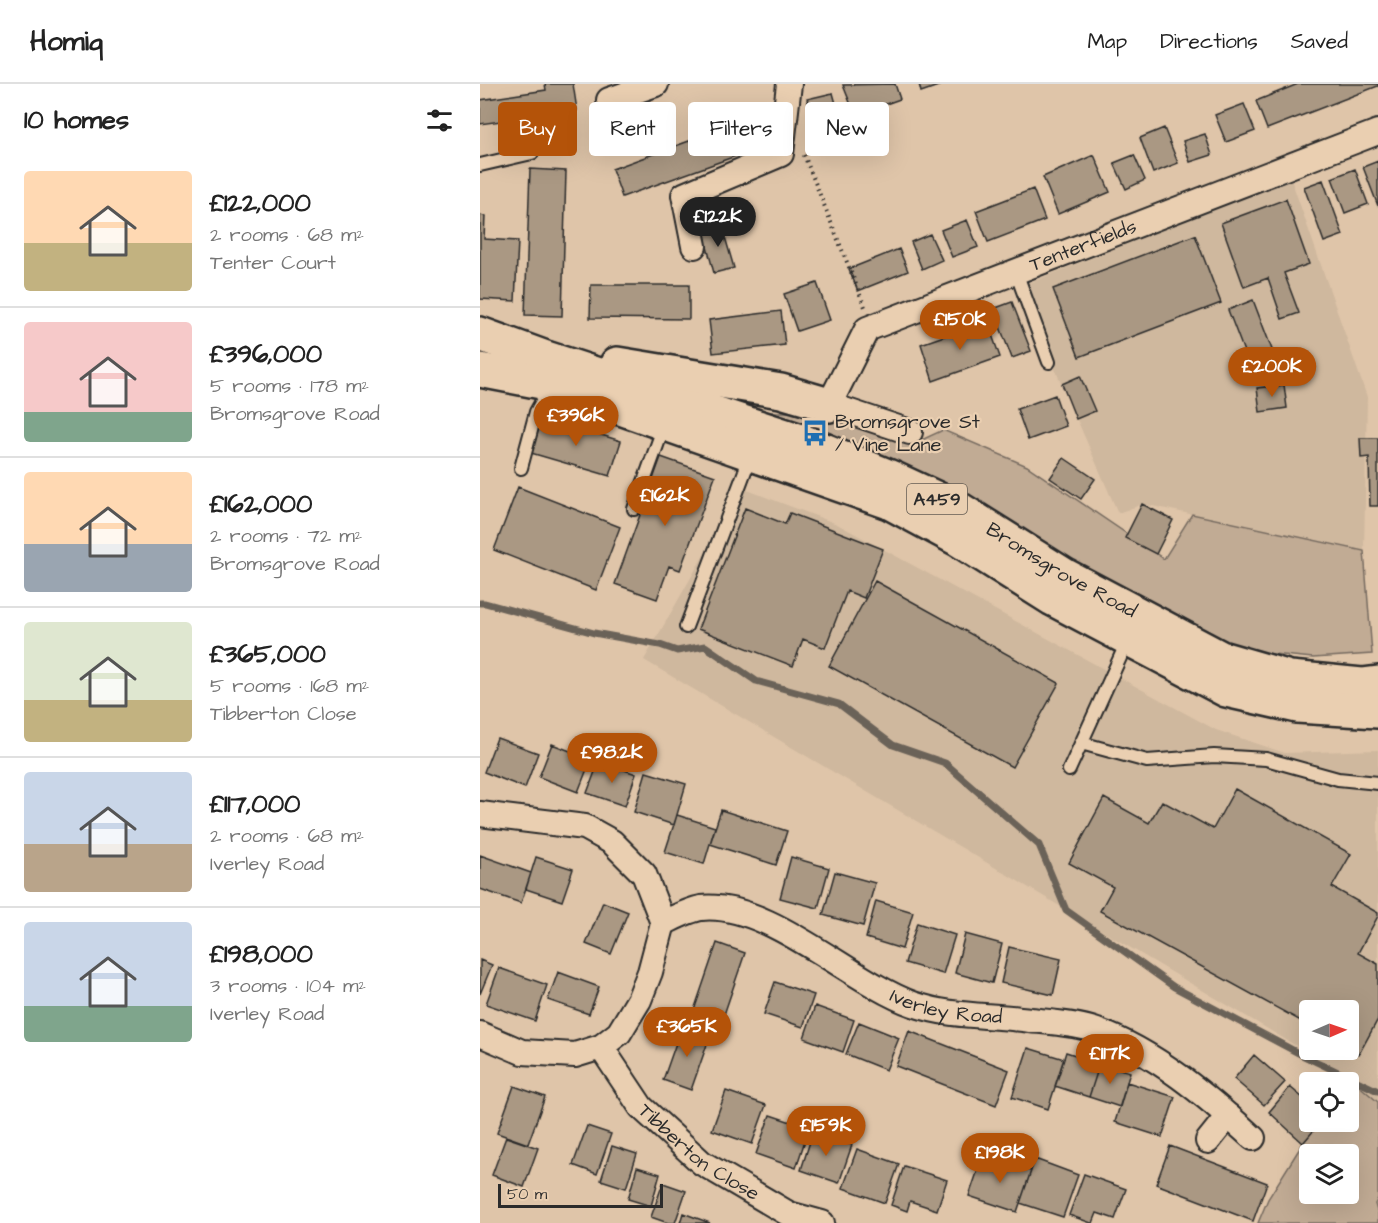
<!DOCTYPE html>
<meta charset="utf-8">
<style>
:root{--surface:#fff;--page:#f2f2f2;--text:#222;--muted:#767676;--line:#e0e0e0;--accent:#b45309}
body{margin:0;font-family:"Architects Daughter",sans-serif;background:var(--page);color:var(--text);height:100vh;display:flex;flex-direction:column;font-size:22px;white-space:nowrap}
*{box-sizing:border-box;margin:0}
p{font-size:20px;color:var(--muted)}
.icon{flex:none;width:33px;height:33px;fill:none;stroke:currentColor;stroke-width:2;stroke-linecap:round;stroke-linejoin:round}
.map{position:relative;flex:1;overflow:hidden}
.details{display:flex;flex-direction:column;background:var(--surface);width:480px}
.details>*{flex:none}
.banner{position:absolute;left:18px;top:18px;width:570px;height:54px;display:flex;gap:12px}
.needle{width:39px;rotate:88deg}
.tools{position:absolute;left:819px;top:916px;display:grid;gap:12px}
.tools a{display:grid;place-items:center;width:60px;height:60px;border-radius:6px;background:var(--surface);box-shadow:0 6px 24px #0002;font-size:30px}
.scale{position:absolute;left:18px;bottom:15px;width:165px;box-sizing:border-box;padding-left:6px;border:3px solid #2b2b2b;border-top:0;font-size:16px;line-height:21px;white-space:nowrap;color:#2b2b2b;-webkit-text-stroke:4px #eacfb1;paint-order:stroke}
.price{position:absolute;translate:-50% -51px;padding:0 14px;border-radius:21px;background:var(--accent);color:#fff;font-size:20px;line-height:39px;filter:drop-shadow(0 2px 3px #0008)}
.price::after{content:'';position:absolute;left:50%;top:36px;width:18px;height:14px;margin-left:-9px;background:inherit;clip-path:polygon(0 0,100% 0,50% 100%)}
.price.selected{background:#222;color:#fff}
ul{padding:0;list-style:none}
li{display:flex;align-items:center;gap:18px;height:150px;padding:0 24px}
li+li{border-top:2px solid var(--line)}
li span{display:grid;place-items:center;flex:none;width:168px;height:120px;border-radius:6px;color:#555}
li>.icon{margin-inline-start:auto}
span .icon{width:72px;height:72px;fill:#fffc;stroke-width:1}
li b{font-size:26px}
h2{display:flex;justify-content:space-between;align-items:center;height:72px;padding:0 24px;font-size:26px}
.tag{padding:0 21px;border-radius:6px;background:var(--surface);box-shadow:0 6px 24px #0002;font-size:21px;line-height:54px}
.tag.selected{background:var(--accent);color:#fff}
header{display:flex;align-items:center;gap:36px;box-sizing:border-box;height:84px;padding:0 30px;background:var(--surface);border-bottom:2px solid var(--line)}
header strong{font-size:28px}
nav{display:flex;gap:33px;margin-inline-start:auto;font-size:21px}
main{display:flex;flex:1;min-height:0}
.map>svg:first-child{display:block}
.built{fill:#cfb89e;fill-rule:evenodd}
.green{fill:#c1ab94;stroke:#766b60;stroke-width:1.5;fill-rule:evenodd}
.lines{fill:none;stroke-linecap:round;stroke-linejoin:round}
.stream{stroke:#6b6258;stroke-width:7}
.building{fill:#aa9883;stroke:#2b2b2b;stroke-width:1.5}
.lane-casing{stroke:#2b2b2b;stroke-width:16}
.street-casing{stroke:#2b2b2b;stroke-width:28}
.primary-casing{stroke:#2b2b2b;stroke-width:38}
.path{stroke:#2b2b2b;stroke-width:4;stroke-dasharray:1.5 4.5;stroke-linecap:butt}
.lane{stroke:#eacfb1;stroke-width:12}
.street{stroke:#eacfb1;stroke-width:24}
.primary{stroke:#eacfb1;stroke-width:33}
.labels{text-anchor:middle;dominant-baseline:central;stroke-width:4.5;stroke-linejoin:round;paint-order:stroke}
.shield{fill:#eacfb1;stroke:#645c53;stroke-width:1.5}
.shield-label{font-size:18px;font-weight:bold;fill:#2b2b2b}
.street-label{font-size:20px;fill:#2b2b2b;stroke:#eacfb1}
.poi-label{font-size:20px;fill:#2b2b2b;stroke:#eacfb1;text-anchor:start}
</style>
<header>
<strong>Homiq</strong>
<nav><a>Map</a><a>Directions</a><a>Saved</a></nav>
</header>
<main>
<section class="details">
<h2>10 homes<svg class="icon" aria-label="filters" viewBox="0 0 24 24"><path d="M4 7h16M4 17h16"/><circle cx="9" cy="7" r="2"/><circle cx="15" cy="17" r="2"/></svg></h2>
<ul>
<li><span style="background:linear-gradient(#ffd9b3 60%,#c2b280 0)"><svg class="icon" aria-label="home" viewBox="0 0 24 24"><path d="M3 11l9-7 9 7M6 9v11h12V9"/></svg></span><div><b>£122,000</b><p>2 rooms · 68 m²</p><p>Tenter Court</p></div></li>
<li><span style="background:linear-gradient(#f6c9c9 75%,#7fa58c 0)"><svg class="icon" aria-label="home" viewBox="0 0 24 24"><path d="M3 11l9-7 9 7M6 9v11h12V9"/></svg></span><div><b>£396,000</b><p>5 rooms · 178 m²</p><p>Bromsgrove Road</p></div></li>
<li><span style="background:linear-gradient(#ffd9b3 60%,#9aa5b1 0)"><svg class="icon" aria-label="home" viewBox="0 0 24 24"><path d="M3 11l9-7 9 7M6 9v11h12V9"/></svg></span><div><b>£162,000</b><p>2 rooms · 72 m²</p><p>Bromsgrove Road</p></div></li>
<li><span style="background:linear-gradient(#dfe7d0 65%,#c2b280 0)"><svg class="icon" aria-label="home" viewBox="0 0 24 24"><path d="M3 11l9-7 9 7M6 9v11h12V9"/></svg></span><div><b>£365,000</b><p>5 rooms · 168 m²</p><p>Tibberton Close</p></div></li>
<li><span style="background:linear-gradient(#c9d6e8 60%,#b9a48a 0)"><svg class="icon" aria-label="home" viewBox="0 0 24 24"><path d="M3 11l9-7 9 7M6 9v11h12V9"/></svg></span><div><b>£117,000</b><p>2 rooms · 68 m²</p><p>Iverley Road</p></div></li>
<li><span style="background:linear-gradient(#c9d6e8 70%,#7fa58c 0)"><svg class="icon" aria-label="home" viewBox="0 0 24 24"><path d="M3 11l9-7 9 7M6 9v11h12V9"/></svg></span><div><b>£198,000</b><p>3 rooms · 104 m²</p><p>Iverley Road</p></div></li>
</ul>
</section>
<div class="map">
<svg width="898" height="1139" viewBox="0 0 898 1139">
<rect width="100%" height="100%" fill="#dfc5a9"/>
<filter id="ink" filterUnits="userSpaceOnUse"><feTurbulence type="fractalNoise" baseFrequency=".0167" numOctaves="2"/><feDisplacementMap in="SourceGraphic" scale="12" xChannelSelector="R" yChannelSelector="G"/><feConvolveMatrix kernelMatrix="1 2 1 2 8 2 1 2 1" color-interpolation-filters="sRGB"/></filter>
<g filter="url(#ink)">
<!-- built -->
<path class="built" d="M811,95L887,313L884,467L663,420L638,429L539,203Z
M262,404L357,440L736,646L805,669L898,666V1139L868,1110L869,993L164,576ZM830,927H868V966H830Z"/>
<!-- green -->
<path class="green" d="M271,328H320L376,340L433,360L463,346L547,382L684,475L712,430L884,467L892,570L833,574L764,567Z
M869,993L898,1018V1114L895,1120L898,1130V1139H778L788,1115L823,1059L840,1038H868V999H866ZM830,1071H868V1110H830Z"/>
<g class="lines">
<!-- stream -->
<path class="stream" d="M0,519H5L114,549L180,561L197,567L225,562L276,597L359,620L413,661L465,679L559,761L586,826L694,903L822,971L898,1007"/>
</g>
<!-- building -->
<path class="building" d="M65,0H93L97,26L0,40V16L66,6Z
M415,0L420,15L375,31L363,1Z
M439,0H464L441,8Z
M818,0H898V2L787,45L776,17Z
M353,9L360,34L334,41L327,15Z
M764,20L775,47L746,58L735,31Z
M278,32L289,60L142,113L132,85Z
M684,44L698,79L673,89L660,54Z
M725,50L732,71L710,78L703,57Z
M614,71L630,108L578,130L563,93Z
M654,71L665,96L646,105L634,79Z
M898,77V122L883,83Z
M50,85L86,87L82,232L45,231Z
M875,85L888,120L865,129L852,94Z
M843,96L863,151L844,158L824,103Z
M553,105L565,136L508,158L496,127Z
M806,115L829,180L804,189L819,229L802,235L788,194L764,203L741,139Z
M0,131L5,132L4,155L38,157L35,217L0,215Z
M487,136L498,163L472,173L461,146Z
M241,139L254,184L234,189L222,144Z
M450,150L462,176L442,185L431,158Z
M715,151L741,219L599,273L573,205Z
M419,165L428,187L378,207L369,185Z
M337,199L350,236L317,247L304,210Z
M111,201H209V235L110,234Z
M773,216L801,289L776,299L748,226Z
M532,218L551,267L532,274L513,225Z
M301,227L305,261L233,269L229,236Z
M507,237L520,273L453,297L441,260Z
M600,292L615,327L596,335L582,300Z
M804,301L807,324L780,328L777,304Z
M575,311L586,342L548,356L537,325Z
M62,333L141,357L130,392L51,369Z
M880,354H898V422H890L889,373L881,374Z
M181,373L235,392L200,486L189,482L177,515L135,500Z
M584,374L615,395L601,415L570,394Z
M38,403L140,443L116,506L14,466Z
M662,420L693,436L676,470L645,454Z
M265,424L305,440L310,429L403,465L384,514L367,507L345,564L323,555L313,582L218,545Z
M395,497L579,599L532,683L349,582Z
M17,654L58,669L45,704L4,688Z
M72,660L111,675L98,708L59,693Z
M119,677L156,690L145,722L107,709Z
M166,688L206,700L194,741L154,728Z
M755,705L871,770L852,803L898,829V832L878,869L898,880V935L879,970L868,964V927H830V942L620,827L633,803L589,779L624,714L669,739L682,717L733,745Z
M241,726L307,747L296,781L230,760Z
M197,731L235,743L224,780L185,768Z
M0,771L51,789L41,819L0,805Z
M56,773L93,785L82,817L46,805Z
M311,773L349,784L338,824L300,814Z
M355,788L395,799L383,842L343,831Z
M396,817L433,828L422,865L386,854Z
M123,818L148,828L131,870L106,860Z
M437,839L475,851L463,890L425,879Z
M485,850L522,860L512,899L475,889Z
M237,859L265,869L236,954L208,944Z
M529,863L581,875L573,911L521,899Z
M0,876L12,881L0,910Z
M19,884L67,901L55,937L6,920Z
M78,888L119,903L109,930L68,916Z
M295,898L334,911L323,943L284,930Z
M335,922L374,936L363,968L324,954Z
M379,938L419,954L406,986L366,970Z
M202,942L230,952L211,1006L183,996Z
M429,947L529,986L516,1021L416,982Z
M548,964L584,975L568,1025L532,1013Z
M586,968L620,979L609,1013L575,1002Z
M774,971L805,998L784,1021L754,995Z
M620,979L650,988L640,1023L609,1013Z
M647,998L695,1013L682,1053L635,1038Z
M34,1002L65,1013L48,1060L17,1049Z
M810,1003L830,1020V1038H841L823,1059L789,1028Z
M246,1007L286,1021L272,1060L232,1046Z
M290,1031L329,1044L316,1084L276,1070Z
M107,1042L131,1050L117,1090L93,1081Z
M333,1048L372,1061L359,1099L321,1086Z
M26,1053L58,1064L44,1103L12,1091Z
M132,1062L157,1070L146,1104L121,1096Z
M690,1062L787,1099L773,1137L676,1100Z
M377,1065L419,1080L405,1119L363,1104Z
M503,1071L551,1087L537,1128L489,1112Z
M555,1075L598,1091L583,1133L540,1119Z
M424,1082L467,1096L457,1126L430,1117L427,1127L411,1121Z
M157,1083L180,1090L171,1122L148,1115Z
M604,1090L646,1105L635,1135L617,1129L613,1139H611L589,1131Z
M183,1099L206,1107L195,1139H188L171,1133Z
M203,1129L230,1139H200Z"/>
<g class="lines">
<!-- lane casing -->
<g class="lane-casing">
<path id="lane" d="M0,81L52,69
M536,188L569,278
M41,384L56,328L71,301
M154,425L184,342
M206,543L271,371
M601,659L667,677L734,672L786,675L858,695L898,699
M589,686L648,556"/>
</g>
<!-- street casing -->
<g class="street-casing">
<g id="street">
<path d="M129,16L176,0"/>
<path d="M214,162L204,111L301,70L309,0"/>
<path id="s1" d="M430,348L349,321L387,245L898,48"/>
<path d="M0,730L105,743L132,758L164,790L183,839L170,888L159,916L139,949L121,963L95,971L42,968L0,950"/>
<path id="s2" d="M183,839C194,834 209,826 221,824C289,817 369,897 433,920C474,934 508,930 550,936C569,938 599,940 617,947C674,967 728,1013 773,1054"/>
<path id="s3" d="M121,963L161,1023L222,1079L309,1130L342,1139"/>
<path d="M728,1057L748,1032"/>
</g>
</g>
<!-- primary casing -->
<g class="primary-casing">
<g id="primary">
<path id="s4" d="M0,250L66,274L327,359L410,393L479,425L584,491L741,574L810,594L882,601L898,599"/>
<path d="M137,280L301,307L349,321"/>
<path d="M0,286L72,300L409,418L478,455L573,515L746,606L817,622L898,627"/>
</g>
</g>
<!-- path -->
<path class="path" d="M324,71L385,223"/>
<!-- lane -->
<use href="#lane" class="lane"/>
<!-- street -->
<use href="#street" class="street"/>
<!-- primary -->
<use href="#primary" class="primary"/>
</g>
</g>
<!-- icons -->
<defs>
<g id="bus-bare" transform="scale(2.07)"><path d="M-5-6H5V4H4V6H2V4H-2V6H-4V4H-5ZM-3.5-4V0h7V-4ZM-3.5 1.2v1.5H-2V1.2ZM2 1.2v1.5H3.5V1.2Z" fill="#1f6fb2" stroke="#eacfb1" stroke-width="2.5" paint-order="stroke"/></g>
</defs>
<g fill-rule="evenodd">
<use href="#bus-bare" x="335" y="349"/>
</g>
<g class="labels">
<!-- shield labels -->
<rect class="shield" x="427" y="400" width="60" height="30" rx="4.5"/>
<g class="shield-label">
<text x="457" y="415">A459</text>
</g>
<!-- street labels -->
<g class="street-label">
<text stroke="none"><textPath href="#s1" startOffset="402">Tenterfields</textPath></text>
<text stroke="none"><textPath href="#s4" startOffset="630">Bromsgrove Road</textPath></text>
<text stroke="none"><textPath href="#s2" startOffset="310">Iverley Road</textPath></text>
<text stroke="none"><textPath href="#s3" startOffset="146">Tibberton Close</textPath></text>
</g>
<!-- poi labels -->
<g class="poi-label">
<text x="355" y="338">Bromsgrove St<tspan x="355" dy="23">/ Vine Lane</tspan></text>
</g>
</g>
</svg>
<div class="tools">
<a><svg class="needle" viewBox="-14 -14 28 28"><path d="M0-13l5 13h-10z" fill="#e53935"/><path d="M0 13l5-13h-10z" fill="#767676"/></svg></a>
<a><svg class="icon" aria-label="locate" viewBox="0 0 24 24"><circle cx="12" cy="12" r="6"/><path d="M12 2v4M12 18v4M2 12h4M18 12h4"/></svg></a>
<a><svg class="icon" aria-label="layers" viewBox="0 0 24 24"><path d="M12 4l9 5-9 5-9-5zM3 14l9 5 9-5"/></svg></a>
</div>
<div class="scale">50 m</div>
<b class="price selected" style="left:238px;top:164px">£122K</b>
<b class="price" style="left:480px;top:267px">£150K</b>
<b class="price" style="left:792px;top:314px">£200K</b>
<b class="price" style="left:96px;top:363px">£396K</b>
<b class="price" style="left:185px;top:443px">£162K</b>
<b class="price" style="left:132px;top:700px">£98.2K</b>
<b class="price" style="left:207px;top:974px">£365K</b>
<b class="price" style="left:630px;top:1001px">£117K</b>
<b class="price" style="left:346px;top:1073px">£159K</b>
<b class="price" style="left:520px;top:1100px">£198K</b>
<div class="banner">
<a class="tag selected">Buy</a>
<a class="tag">Rent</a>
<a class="tag">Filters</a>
<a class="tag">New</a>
</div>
</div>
</main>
